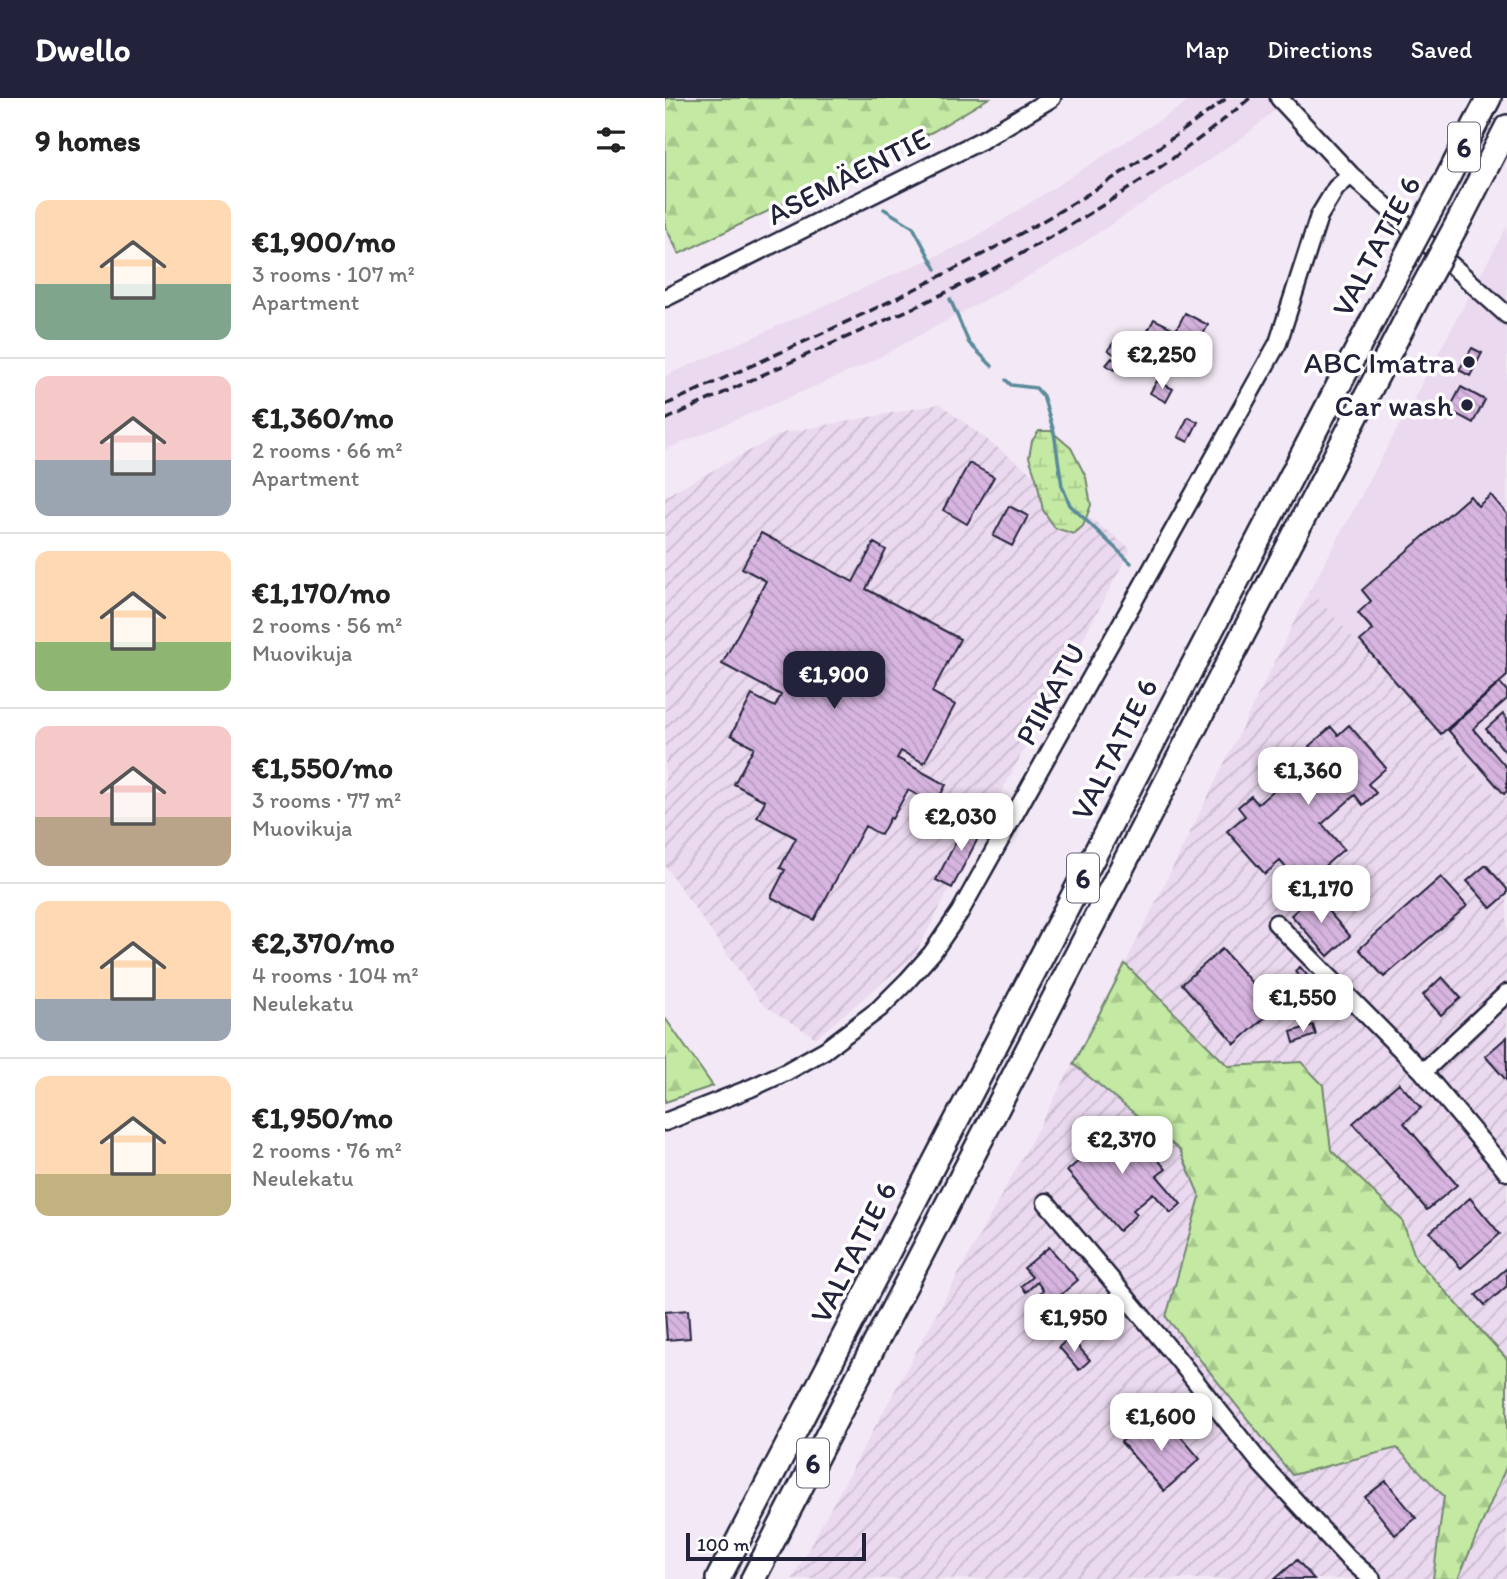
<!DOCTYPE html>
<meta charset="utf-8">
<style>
:root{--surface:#fff;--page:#f2f2f2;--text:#222;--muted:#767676;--line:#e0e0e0;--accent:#22223b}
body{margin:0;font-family:Itim,sans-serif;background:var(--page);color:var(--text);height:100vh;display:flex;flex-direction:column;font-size:26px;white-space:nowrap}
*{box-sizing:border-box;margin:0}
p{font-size:23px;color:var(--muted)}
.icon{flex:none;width:38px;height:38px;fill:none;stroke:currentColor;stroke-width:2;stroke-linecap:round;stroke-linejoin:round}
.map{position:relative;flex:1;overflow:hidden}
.panel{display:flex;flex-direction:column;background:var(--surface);width:665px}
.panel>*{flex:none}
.scale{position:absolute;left:21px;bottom:18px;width:180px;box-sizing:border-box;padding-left:7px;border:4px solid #22223b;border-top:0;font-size:19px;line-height:24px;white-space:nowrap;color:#22223b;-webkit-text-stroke:5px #fff;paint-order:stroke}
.price{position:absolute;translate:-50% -60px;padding:0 16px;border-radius:14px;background:#fff;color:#222;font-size:23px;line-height:46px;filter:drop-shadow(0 2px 4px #0008)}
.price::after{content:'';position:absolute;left:50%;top:42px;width:21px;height:16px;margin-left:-10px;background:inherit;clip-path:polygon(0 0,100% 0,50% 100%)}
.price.on{background:var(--accent);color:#fff}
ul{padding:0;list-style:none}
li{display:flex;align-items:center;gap:21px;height:175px;padding:0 35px}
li+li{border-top:2px solid var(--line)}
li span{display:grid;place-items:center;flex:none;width:196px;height:140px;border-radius:14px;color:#555}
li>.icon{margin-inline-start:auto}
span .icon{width:84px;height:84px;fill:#fffc;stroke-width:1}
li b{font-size:30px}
h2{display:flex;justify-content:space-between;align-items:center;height:84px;padding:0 35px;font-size:30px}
header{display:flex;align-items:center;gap:42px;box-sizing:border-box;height:98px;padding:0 35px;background:var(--accent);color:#fff}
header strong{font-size:33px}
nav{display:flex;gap:38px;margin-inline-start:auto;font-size:24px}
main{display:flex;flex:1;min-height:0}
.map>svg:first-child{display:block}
.built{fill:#ebd9ef}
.industrial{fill:url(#industrial-furrows)}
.forest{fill:url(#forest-firs);stroke:#72866f;stroke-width:2}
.wetland{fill:url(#wetland-marsh);stroke:#72866f;stroke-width:2}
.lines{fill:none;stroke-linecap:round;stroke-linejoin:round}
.stream{stroke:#5a8a9a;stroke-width:3.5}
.building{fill:url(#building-back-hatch);stroke:#22223b;stroke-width:2}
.minor-casing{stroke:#22223b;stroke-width:21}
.highway-casing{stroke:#22223b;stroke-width:28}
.minor{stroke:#fff;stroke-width:16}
.highway{stroke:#fff;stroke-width:23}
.rail{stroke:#22223b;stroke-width:3.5;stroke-dasharray:10 5;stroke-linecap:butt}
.highway-bridge-casing{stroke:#22223b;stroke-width:28;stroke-linecap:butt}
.highway-bridge{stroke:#fff;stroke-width:23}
.poi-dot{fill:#22223b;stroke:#fff;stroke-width:2.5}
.labels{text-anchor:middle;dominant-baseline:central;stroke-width:7;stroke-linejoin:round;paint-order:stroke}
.shield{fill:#fff;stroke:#646476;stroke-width:2}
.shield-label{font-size:28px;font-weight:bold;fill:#22223b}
.street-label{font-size:30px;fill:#22223b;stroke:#fff}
.poi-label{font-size:30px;fill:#22223b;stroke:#fff;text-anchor:end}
</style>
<header>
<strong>Dwello</strong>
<nav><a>Map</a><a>Directions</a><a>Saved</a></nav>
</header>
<main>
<section class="panel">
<h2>9 homes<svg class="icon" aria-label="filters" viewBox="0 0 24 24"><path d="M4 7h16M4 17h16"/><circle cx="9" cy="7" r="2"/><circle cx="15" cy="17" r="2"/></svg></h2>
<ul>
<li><span style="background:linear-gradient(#ffd9b3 60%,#7fa58c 0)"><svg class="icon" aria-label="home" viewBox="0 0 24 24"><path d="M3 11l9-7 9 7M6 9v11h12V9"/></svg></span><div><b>€1,900/mo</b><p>3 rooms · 107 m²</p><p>Apartment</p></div></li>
<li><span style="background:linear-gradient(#f6c9c9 60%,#9aa5b1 0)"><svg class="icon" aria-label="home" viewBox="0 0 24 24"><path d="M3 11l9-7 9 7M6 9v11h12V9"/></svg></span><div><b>€1,360/mo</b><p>2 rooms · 66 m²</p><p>Apartment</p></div></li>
<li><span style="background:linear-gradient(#ffd9b3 65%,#8fb573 0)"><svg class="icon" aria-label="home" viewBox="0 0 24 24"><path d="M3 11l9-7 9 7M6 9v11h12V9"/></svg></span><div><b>€1,170/mo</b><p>2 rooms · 56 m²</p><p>Muovikuja</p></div></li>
<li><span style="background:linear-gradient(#f6c9c9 65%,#b9a48a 0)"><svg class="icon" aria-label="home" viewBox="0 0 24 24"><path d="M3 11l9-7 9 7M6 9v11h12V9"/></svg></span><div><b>€1,550/mo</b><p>3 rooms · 77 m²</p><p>Muovikuja</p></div></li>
<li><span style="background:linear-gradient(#ffd9b3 70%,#9aa5b1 0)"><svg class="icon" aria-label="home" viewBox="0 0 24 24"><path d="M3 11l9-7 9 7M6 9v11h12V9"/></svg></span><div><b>€2,370/mo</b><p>4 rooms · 104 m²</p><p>Neulekatu</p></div></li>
<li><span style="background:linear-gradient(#ffd9b3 70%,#c2b280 0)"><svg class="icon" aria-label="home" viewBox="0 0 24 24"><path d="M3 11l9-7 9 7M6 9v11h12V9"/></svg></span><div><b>€1,950/mo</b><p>2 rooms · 76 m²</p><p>Neulekatu</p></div></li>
</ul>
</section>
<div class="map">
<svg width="842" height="1481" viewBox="0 0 842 1481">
<defs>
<pattern id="industrial-furrows" width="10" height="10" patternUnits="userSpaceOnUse" patternTransform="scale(1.75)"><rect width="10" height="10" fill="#ebd9ef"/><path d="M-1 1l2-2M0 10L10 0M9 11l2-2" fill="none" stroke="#c9bace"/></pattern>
<pattern id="forest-firs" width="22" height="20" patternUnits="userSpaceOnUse" patternTransform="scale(1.75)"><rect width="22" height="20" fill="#c3e9a3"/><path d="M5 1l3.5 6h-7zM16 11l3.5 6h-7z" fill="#a7c88d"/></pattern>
<pattern id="wetland-marsh" width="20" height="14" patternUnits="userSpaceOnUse" patternTransform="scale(1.75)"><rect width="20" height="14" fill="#c3e9a3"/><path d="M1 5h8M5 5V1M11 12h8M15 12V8" fill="none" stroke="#a7c88d"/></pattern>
<pattern id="building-back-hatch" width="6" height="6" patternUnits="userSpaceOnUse" patternTransform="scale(1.75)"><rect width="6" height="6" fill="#d7b5e0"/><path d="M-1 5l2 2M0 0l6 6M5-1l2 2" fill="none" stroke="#b89bc1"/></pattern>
</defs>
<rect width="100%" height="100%" fill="#f3e9f6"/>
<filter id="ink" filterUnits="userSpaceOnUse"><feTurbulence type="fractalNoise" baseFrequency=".0143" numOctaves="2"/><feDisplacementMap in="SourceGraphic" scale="14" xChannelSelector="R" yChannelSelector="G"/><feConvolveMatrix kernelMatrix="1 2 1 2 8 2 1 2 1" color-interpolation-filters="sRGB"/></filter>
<g filter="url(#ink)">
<!-- built -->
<path class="built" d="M529,0H624L581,37L391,163L200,267L0,352V278L305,143Z
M842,128V697L836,703L645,492Z"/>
<!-- industrial -->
<path class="industrial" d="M275,306L466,451L249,858L151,940L97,906L0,768V398L118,335Z
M645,492L836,703L842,697V1262L460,866Z
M408,966L515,1052L535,1099L501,1219L626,1377L732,1349L779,1398L768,1481H127Z
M842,1367V1481H793Z"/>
<!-- forest -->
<path class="forest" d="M0,0H324L269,33L14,156L0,128Z
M460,866L563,968L636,964L658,987L666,1052L737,1122L751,1161L842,1261V1367L793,1481H768L779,1398L732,1350L627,1377L501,1219L535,1099L515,1052L408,966Z
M0,920L48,988L0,1004Z"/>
<!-- wetland -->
<path class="wetland" d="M374,333H386L406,350L421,379L426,407L418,428L409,436L390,430L378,412L372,383L364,359L367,343Z"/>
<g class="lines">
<!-- stream -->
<path class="stream" d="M219,111L248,129L271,171
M285,201L304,245L327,268
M341,282L346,287L371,290L378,298L389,334L397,388L405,407L466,465"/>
</g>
<!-- building -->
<path class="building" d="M520,215L543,227L521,269L476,246L489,221L511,232Z
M452,240L470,253L462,265L443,252Z
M807,250L817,255L805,278L794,272Z
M447,260L454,266L449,272L441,267Z
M492,283L508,291L501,304L485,295Z
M796,289L820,302L808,325L784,312Z
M523,319L533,324L523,344L513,339Z
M304,365L329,379L302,426L278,412Z
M826,397L842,416V578L776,636L695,543L708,532L693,515L706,503L697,492L805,398L813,408Z
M344,408L363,418L347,448L328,438Z
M96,435L188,484L209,445L221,452L201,491L295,541L267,594L290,607L259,665L236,653L232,660L281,687L270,707L243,692L227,721L225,720L216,737L200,728L149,822L106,799L120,772L115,770L131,740L92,719L100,703L69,686L89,649L66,637L87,597L110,609L116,597L57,566L101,483L77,470Z
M835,585L842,593V601L808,631L842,670V693L839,696L783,632Z
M838,616L842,621V656L821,631Z
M684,627L721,670L703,686L711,695L698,707L690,697L657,726L679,751L637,788L615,763L600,776L562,733L580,718L573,709L586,698L593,706L651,656L644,648L666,629L673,637Z
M304,719L320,727L287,790L271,782Z
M821,767L842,791V796L826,810L802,783Z
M776,779L802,808L719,879L694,851Z
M649,797L685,838L663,858L626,817Z
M557,851L610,911L570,946L517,886Z
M635,869L647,883L642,888L630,873Z
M777,879L796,900L776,917L758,897Z
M619,882L632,897L627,902L614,887Z
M649,885L661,899L656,903L644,889Z
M648,927L651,937L629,945L626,934Z
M842,939V983L820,958Z
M734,985L756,1010L739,1025L792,1087L762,1112L688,1025Z
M459,1023L501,1071L492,1078L516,1106L506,1115L488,1095L468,1112L472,1116L454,1133L402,1073Z
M805,1100L835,1136L796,1170L765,1134Z
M384,1149L413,1182L383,1208L373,1197L378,1192L372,1184L361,1194L356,1188L367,1179L359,1170Z
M842,1170V1188L820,1207L811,1197Z
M23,1212L25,1240L2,1242L0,1214Z
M405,1239L425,1262L414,1272L394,1249Z
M483,1321L496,1336L506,1327L535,1361L499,1393L456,1344Z
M721,1383L751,1420L730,1437L700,1399Z
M632,1462L649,1481H610Z"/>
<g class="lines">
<!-- minor casing -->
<g class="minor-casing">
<path id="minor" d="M614,0L686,77L842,217
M0,200L317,42L387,0
M611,825L758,974L842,1074
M758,974L842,895
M0,1024L86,990L121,974L160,952L214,911L242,883L267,855L295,814L613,245L654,118L671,90L686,77
M381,1104L512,1260L596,1366L683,1460L707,1481"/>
</g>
<!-- highway casing -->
<g class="highway-casing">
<path id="highway" d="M773,98L824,0
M796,119L842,29
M53,1481L733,173
M88,1481L756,193"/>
</g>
<!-- minor -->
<use href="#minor" class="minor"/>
<!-- highway -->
<use href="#highway" class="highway"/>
<!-- rail -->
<path class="rail" d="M0,307C129,248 259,192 381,121C444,85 504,44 562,0
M0,322C52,298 103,274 155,251C211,226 269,202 324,173C415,125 506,67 585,0"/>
<!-- highway-bridge casing -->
<g class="highway-bridge-casing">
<path id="highway-bridge" d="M733,173L773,98
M756,193L796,119"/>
</g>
<!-- highway-bridge -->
<use href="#highway-bridge" class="highway-bridge"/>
</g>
</g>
<!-- markers -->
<g class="poi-dot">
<circle cx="804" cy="264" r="7"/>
<circle cx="802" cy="307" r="7"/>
</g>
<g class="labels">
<!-- shield labels -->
<g class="shield">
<rect x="783" y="24.5" width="32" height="49" rx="5"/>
<rect x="402" y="755.5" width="32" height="49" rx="5"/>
<rect x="132" y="1340.5" width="32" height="49" rx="5"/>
</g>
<g class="shield-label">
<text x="799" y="49">6</text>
<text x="418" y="780">6</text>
<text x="148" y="1365">6</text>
</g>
<!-- street labels -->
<g class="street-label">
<text transform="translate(183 78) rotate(-27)">ASEMÄENTIE</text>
<text transform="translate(711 148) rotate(-62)">VALTATIE 6</text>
<text transform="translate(385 596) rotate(-61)">PIIKATU</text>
<text transform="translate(449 651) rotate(-63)">VALTATIE 6</text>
<text transform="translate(188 1154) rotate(-63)">VALTATIE 6</text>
</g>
<!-- poi labels -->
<g class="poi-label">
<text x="790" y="264">ABC Imatra</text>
<text x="788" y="307">Car wash</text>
</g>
</g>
</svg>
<div class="scale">100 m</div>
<b class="price" style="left:497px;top:293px">€2,250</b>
<b class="price on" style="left:169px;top:613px">€1,900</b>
<b class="price" style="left:643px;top:709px">€1,360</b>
<b class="price" style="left:296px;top:755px">€2,030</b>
<b class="price" style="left:656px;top:827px">€1,170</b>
<b class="price" style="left:638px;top:936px">€1,550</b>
<b class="price" style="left:457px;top:1078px">€2,370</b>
<b class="price" style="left:409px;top:1256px">€1,950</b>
<b class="price" style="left:496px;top:1355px">€1,600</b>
</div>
</main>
